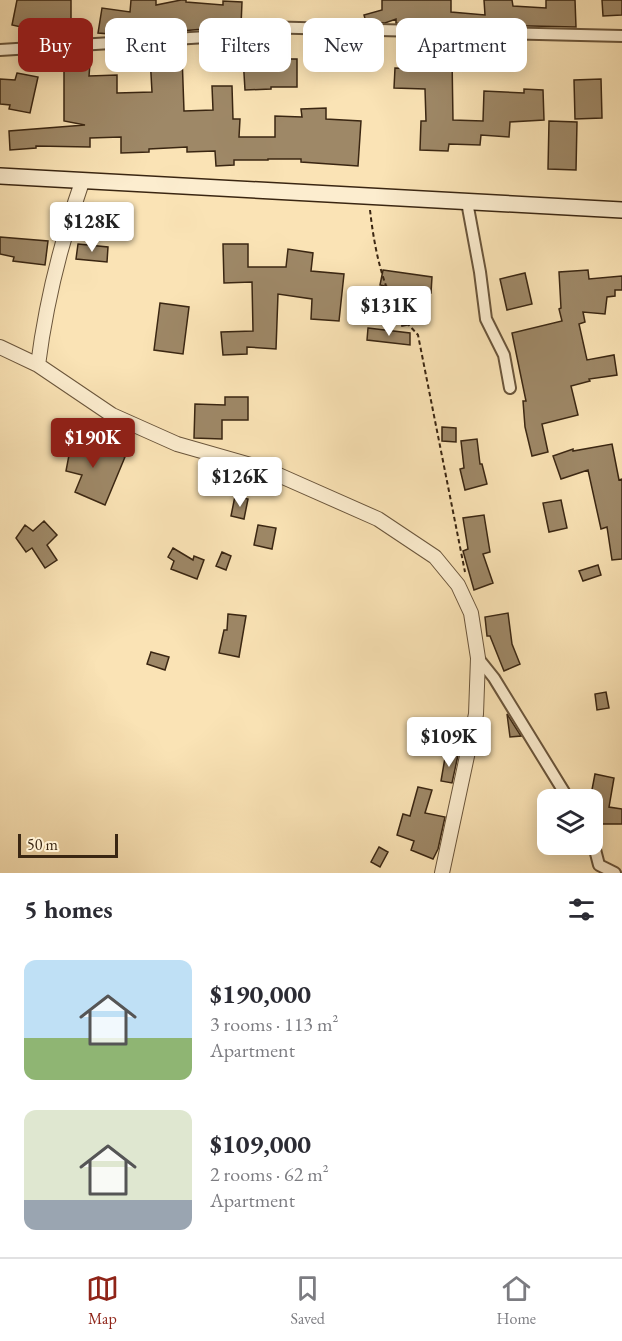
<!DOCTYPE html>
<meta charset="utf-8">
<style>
:root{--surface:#fff;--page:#f2f2f3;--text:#2b2b33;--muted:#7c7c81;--line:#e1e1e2;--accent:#8f2418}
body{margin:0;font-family:"EB Garamond",serif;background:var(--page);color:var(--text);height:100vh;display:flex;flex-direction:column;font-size:22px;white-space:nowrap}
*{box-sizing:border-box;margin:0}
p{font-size:20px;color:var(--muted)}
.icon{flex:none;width:33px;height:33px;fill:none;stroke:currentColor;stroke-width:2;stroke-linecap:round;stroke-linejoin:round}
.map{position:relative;height:873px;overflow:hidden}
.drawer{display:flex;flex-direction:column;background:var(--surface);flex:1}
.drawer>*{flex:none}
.banner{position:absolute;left:18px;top:18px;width:586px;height:54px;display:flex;gap:12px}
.tools{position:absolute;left:537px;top:789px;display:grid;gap:12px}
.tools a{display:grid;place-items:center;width:66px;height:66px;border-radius:12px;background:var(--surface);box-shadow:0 3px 15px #0003;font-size:30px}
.scale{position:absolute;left:18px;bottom:15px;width:100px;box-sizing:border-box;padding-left:6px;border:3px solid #3a2612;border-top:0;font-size:16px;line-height:21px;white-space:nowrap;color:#3a2612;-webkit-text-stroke:4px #fcedcf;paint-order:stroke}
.price{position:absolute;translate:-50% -51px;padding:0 14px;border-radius:6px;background:#fff;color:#222;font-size:20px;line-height:39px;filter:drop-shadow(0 2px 3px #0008)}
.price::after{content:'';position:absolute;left:50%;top:36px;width:18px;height:14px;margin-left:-9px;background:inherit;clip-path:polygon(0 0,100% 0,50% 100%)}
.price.active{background:var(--accent);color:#fff}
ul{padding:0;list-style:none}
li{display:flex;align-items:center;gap:18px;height:150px;padding:0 24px}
li span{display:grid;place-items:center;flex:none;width:168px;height:120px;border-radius:12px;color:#555}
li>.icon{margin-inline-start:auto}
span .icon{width:72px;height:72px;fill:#fffc;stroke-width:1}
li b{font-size:26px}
h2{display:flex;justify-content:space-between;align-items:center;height:72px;padding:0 24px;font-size:26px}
.tag{padding:0 21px;border-radius:12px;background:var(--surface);box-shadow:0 3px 15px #0003;font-size:21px;line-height:54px}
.tag.active{background:var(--accent);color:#fff}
.menu{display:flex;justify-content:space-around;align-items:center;height:84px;border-top:2px solid var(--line);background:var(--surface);font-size:16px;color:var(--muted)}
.menu a{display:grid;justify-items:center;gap:3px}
.menu .active{color:var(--accent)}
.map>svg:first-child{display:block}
.building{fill:#9e8867;stroke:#3a2612;stroke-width:1.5}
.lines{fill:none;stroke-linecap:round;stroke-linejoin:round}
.minor-casing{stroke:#6a553b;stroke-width:14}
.tertiary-casing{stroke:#6a553b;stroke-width:16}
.secondary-casing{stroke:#3a2612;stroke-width:18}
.path{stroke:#3a2612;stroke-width:2;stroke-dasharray:4.5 3;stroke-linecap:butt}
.minor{stroke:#fcedcf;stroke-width:10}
.tertiary{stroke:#fcedcf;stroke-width:14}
.secondary{stroke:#fcedcf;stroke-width:15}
</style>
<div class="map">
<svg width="622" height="873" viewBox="0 0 622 873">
<rect width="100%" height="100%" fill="#fae3b5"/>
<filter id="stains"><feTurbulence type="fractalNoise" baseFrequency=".00333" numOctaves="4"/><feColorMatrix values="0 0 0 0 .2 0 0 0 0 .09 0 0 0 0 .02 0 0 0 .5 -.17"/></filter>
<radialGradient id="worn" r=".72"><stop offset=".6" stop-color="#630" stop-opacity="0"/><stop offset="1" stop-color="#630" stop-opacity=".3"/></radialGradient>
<!-- building -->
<path class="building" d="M17,0H71V30H35L12,25Z
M131,0H156V5L181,0H186V2L223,5V1L242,2L241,26L168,32L123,27L122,35L98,33L102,8L130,12Z
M382,0H451V12L485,15L484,0H512L513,6L546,8V0H575L576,27L396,23V19L385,23L366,22L364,15L382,10Z
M602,0H622V15L603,16Z
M182,55L184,111L213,110L212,86H232L233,119H240L239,137H275V116L302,117L301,109L326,108V119L361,121L358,166L301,162V159H268V160H234V165L216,166L215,151L187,152V147L149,149V152L121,153V137L90,138V147L36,146V148L10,150L9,131L85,125L64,121V63H90L89,76L117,75V93L152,92L150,56Z
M269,56V59H297V87H271V89L245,90L243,57Z
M452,58L453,120L483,121L484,91L524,93V89L543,90L544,120L510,122L509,137L481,135L480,145L449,144L448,151L420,150L421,121H426L425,89L394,88L395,68L425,69L424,59Z
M17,73L38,77L30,113L9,109L10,105L0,104V79L15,80Z
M601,79L602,118L575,119L574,80Z
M549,121L577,122L576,170L548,169Z
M0,237L48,241L45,265L13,261L14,257L0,254Z
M78,244L108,247L107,262L76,259Z
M223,244H248V267H286L288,249L313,253L311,271L344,274L339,321L311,319L312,299L278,294L276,349L247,347V354L223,355L221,332L253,331L252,282L224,283Z
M383,270L432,277L431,293L408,291L380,285Z
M588,270L589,279L622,276V290H615V296L607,297L605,314L583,312L585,322L579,324L587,360L614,355L617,375L589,379L590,381L571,386L578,415L542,424L548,452L532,456L525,427L523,401H526L512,333L562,321L559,309L561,308L559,272Z
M525,273L532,304L507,310L500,279Z
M160,303L189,307L183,354L154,350Z
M426,311L427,321L402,326L400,315Z
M368,328L410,333V345L367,340Z
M225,397H248V420H222V439L194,438L195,404L225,405Z
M442,427L456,428V442L442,441Z
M65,438L89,442L125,457L105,505L75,492L82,475L66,471L70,450L63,449Z
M477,439L480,464H482L487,484L465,490L460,469L464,468L461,441Z
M612,444L619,480L622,479V559L612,560L607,527L601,529L588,470L561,479L553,456L573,449V451Z
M235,496L248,499L244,519L231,516Z
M561,500L567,528L549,532L543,503Z
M484,515L490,552L483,554L493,583L474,590L463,551L468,549L463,518Z
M44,521L57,535L47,545L57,560L45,568L32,548L26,552L16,538L25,525L33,531Z
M258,525L276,528L272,549L254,545Z
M173,548L193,560L194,556L204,560L197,579L171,569L174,561L168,557Z
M222,552L231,556L226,570L216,566Z
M598,565L601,575L583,581L579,571Z
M508,613L512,644L520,664L504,671L490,636H487L485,617Z
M228,614L246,616L239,657L219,653L224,630H227Z
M151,652L169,657L165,670L147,664Z
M606,692L609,708L597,710L595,694Z
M507,714L521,736L510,737Z
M427,720L440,726L438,732L443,734L438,747L419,740Z
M446,752L458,755L452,783L441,781Z
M595,774L614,778L609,807L622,809V824H597L598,800H590Z
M418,787L432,790L425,813L445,817L438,849L433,859L411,850L414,841L397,835L403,814L410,816Z
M379,847L388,852L380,867L371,862Z"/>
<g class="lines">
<!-- minor casing -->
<g class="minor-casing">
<path id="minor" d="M0,50L238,35L259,27L622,36
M467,202L480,272L486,319L504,355L510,388
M478,658L494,678L569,800
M592,838L599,865L615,873"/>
</g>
<!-- tertiary casing -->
<g class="tertiary-casing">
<path id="tertiary" d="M0,347L38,365L112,415L177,444L265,469L378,519L435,557L458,585L471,613L478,658L476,714L442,873
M38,365C46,302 61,242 82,182"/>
</g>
<!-- secondary casing -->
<g class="secondary-casing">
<path id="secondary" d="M0,176L622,210"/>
</g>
<!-- path -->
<path class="path" d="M370,210C374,245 381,283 399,314C404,321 412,328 418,335L465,572"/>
<!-- minor -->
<use href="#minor" class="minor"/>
<!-- tertiary -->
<use href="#tertiary" class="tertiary"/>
<!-- secondary -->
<use href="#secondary" class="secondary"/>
</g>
<rect width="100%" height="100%" filter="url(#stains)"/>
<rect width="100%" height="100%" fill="url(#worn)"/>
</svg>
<div class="tools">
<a><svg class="icon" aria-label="layers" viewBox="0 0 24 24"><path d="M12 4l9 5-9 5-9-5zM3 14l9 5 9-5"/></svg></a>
</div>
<div class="scale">50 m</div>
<b class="price" style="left:92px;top:253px">$128K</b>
<b class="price" style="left:389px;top:337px">$131K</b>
<b class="price active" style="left:93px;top:469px">$190K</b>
<b class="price" style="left:240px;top:508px">$126K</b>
<b class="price" style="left:449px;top:768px">$109K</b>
<div class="banner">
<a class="tag active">Buy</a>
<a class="tag">Rent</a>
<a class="tag">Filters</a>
<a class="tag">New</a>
<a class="tag">Apartment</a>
</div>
</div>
<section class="drawer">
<h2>5 homes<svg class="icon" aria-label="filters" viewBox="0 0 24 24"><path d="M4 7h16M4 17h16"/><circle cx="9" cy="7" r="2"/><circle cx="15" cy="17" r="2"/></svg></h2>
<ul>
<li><span style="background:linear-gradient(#bfe0f5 65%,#8fb573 0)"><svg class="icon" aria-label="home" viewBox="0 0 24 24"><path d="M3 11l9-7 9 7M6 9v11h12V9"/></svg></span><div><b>$190,000</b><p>3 rooms · 113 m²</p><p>Apartment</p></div></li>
<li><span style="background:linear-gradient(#dfe7d0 75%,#9aa5b1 0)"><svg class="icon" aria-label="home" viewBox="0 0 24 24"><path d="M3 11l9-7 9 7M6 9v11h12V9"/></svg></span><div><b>$109,000</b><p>2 rooms · 62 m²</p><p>Apartment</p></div></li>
</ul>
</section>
<nav class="menu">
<a class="active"><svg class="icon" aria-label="map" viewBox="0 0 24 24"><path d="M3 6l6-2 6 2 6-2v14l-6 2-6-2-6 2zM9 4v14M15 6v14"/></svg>Map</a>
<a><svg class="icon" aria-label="saved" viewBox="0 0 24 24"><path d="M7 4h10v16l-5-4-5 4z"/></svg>Saved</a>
<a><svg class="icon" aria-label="home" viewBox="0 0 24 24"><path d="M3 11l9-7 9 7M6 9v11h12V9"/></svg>Home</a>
</nav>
